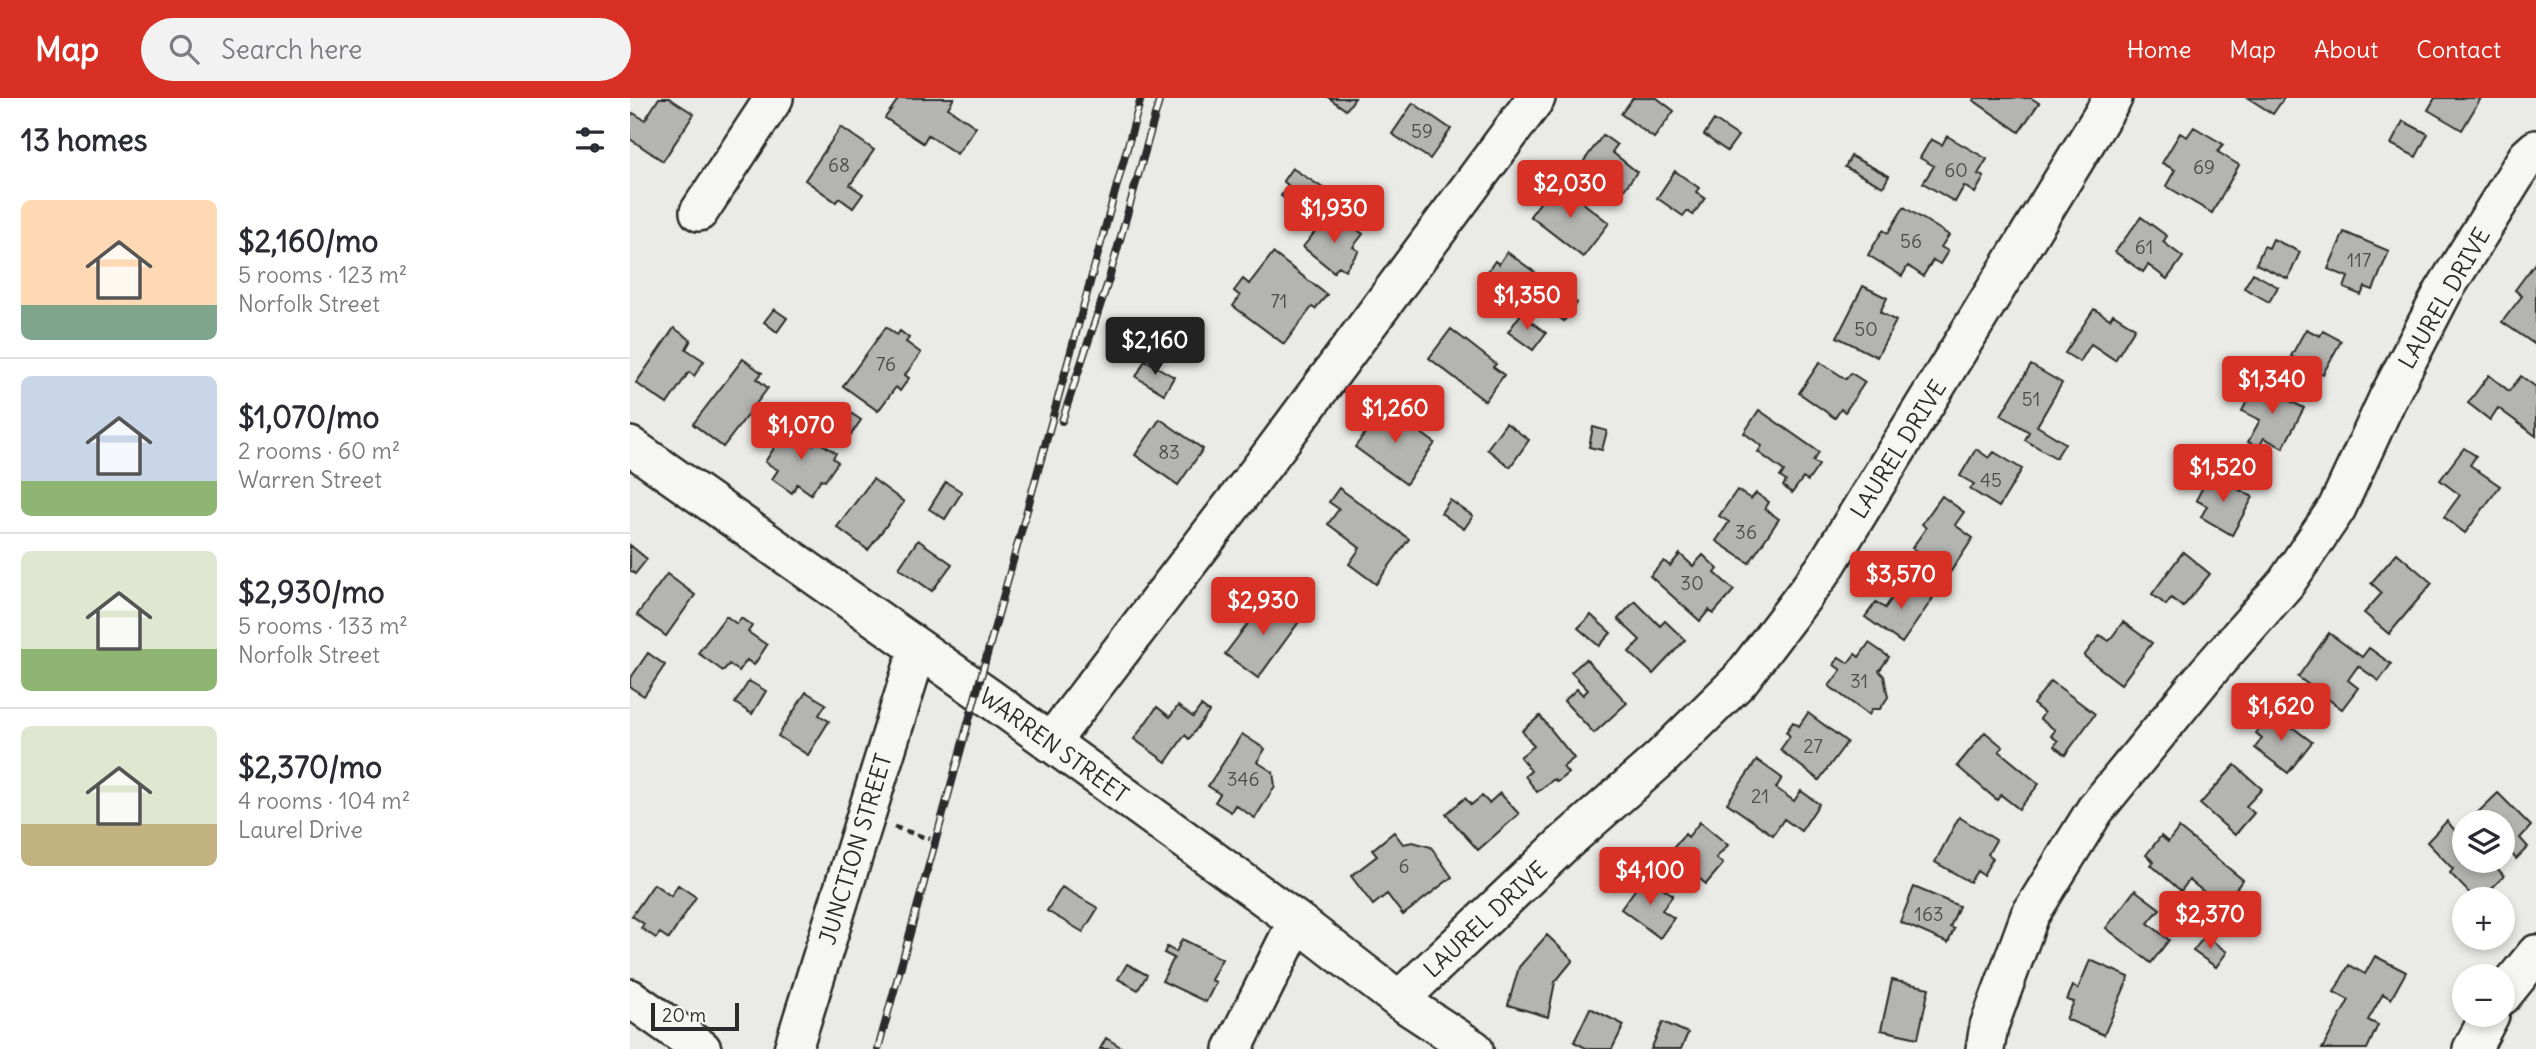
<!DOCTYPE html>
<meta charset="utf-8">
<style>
:root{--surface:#fff;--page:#f2f2f3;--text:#2b2b33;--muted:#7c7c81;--line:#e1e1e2;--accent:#d93025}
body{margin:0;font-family:Delius,sans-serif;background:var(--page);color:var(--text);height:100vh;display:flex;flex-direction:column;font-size:26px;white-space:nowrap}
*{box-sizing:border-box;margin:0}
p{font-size:23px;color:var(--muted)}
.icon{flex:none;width:38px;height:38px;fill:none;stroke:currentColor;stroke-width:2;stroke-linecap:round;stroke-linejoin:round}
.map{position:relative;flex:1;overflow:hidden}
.drawer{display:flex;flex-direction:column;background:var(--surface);width:630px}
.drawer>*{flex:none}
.buttons{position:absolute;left:1822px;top:712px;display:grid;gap:14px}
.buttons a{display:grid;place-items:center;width:63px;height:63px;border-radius:50%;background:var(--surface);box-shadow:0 4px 10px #0003;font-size:35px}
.scale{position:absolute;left:21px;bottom:18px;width:88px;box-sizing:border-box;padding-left:7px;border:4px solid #2b2b2b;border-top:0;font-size:19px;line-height:24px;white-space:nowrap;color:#2b2b2b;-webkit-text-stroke:5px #f6f6f2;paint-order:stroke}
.price{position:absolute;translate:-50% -60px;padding:0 16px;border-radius:7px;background:var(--accent);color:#fff;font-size:23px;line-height:46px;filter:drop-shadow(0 2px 4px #0008)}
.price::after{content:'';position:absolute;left:50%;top:42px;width:21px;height:16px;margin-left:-10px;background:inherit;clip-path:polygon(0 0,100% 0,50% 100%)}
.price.selected{background:#222;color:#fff}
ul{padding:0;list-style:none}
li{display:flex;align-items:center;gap:21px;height:175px;padding:0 21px}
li+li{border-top:2px solid var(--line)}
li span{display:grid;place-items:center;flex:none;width:196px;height:140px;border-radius:10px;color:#555}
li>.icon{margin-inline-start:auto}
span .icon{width:84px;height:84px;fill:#fffc;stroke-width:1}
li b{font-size:30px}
h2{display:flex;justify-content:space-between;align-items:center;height:84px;padding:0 21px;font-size:30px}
header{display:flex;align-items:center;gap:42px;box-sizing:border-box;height:98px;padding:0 35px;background:var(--accent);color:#fff}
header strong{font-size:33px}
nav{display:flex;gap:38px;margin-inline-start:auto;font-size:24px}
.search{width:490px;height:63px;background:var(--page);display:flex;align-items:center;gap:18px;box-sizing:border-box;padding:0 24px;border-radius:38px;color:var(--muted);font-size:26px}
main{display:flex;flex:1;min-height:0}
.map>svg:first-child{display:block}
.building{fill:#b4b4b1;stroke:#2b2b2b;stroke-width:2}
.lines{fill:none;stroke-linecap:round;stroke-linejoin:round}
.minor-casing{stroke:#2b2b2b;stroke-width:42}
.path{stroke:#2b2b2b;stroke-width:4.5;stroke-dasharray:7 5;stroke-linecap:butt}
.minor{stroke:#f6f6f2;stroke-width:37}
.rail-casing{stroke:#2b2b2b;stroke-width:8}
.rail{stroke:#f6f6f2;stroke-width:5;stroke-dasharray:16;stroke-linecap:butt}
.labels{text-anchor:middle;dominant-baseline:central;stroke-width:5;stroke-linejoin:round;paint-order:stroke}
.number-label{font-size:19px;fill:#4d4d4c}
.street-label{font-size:23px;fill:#2b2b2b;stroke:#f6f6f2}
</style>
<header>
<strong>Map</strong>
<div class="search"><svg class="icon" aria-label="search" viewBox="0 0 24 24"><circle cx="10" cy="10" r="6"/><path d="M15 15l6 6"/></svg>Search here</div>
<nav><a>Home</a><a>Map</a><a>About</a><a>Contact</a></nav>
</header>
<main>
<section class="drawer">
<h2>13 homes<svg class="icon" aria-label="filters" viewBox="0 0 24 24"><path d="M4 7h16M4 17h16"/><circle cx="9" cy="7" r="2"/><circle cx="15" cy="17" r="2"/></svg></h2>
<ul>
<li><span style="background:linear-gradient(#ffd9b3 75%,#7fa58c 0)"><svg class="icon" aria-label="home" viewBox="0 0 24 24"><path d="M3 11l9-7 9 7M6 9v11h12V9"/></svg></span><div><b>$2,160/mo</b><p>5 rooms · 123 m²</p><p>Norfolk Street</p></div></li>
<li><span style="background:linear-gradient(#c9d6e8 75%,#8fb573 0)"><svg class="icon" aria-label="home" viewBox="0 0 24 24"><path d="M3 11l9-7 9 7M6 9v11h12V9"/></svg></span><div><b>$1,070/mo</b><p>2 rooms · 60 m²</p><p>Warren Street</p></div></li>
<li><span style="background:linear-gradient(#dfe7d0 70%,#8fb573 0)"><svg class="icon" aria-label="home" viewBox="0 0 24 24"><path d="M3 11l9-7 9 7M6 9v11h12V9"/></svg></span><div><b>$2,930/mo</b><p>5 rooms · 133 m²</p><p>Norfolk Street</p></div></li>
<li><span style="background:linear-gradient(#dfe7d0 70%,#c2b280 0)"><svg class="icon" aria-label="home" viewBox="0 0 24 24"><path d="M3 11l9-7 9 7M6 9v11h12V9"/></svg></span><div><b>$2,370/mo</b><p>4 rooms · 104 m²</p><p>Laurel Drive</p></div></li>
</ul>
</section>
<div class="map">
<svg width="1906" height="951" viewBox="0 0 1906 951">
<rect width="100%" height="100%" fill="#eaeae6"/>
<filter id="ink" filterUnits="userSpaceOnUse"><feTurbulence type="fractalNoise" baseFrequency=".0143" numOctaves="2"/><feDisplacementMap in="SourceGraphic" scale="14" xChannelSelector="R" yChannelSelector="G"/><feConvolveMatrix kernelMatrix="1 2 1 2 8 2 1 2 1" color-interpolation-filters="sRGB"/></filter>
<g filter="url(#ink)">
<!-- building -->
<path class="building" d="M29,0H39L64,16L33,63L0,41V19L3,15L15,22Z
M269,0H324L318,10L346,29L327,56L298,37L293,45L255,20Z
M699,0H725L716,12Z
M1003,0H1027L1044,13L1024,40L991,16Z
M1345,0H1401L1409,5L1389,34L1343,2Z
M1618,0H1654L1643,16Z
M1805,0H1851L1832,32L1798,12Z
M783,5L821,31L800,61L762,36Z
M1084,22L1108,38L1097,53L1074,37Z
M1773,23L1798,36L1786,59L1761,46Z
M211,29L244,52L220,87L233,96L223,110L209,100L206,104L175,82Z
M1564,29L1593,46L1588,54L1609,67L1582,115L1536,88L1545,72L1532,65L1550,35L1557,39Z
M973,37L987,47L982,54L1007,74L987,101L948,71Z
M1317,38L1357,61L1348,76L1354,79L1345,95L1334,88L1325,104L1293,85L1304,68L1290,60L1301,41L1312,47Z
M1221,58L1259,78L1253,89L1215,69Z
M662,70L693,90L689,97L683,93L671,111L651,98L658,87L653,83Z
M1045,73L1069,90L1066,94L1075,100L1063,117L1057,113L1053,118L1027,100Z
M926,84L979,125L953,159L900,118Z
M1274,109L1319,137L1311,149L1318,153L1310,166L1303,162L1293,178L1278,168L1272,178L1238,157L1253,132L1258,135Z
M697,119L711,131L717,124L733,136L723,149L729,153L715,172L709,168L704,174L673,149Z
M1511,119L1537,138L1533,144L1553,159L1537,181L1518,167L1513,174L1485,154Z
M1714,134L1759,153L1743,192L1735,189L1731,197L1714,190L1718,179L1698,171Z
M1643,141L1670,154L1658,181L1626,166L1634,148L1639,150Z
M877,154L947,205L934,223L895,195L884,210L855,190L865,177L858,173L865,163L869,166Z
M643,155L697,197L685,211L682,209L654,246L603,208L610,198L604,193L613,181L619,186Z
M1906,164V247L1872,224L1892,198L1885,192Z
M1623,175L1648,189L1639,204L1614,190Z
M1233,188L1257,200L1250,214L1266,223L1247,259L1207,239Z
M144,211L157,220L147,234L134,224Z
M1464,211L1480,221L1483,216L1505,230L1485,262L1461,246L1450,264L1435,255Z
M891,216L916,235L903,252L878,234Z
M256,229L267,237L270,233L279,240L276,244L291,255L275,277L279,280L270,293L266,289L248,313L213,288Z
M44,230L61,242L56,251L74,263L64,278L59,274L37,306L6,285Z
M821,231L866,266L863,269L874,277L855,303L799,260Z
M1676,231L1690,238L1693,233L1711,243L1693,276L1661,258Z
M113,261L132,275L127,281L138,290L93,349L63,326Z
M515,262L544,279L534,296L506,279Z
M1190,264L1216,281L1221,275L1235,284L1215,314L1211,311L1205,320L1169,295Z
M1401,267L1432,285L1407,328L1435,345L1426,360L1395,342L1399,334L1371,317Z
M1859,277L1879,293L1891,278L1906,289V338L1868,310L1860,322L1838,305Z
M1626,286L1674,310L1653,350L1634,340L1629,349L1618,344L1630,322L1612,313Z
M209,307L231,322L220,338L198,322Z
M755,309L805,345L776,386L725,349Z
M1129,312L1189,354L1183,363L1189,367L1178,383L1173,380L1162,395L1153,388L1156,383L1150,379L1154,373L1128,354L1132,348L1114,335Z
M530,321L573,351L548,387L505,357Z
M876,325L899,342L880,369L857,351Z
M963,329L977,333L972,352L959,349Z
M157,330L183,347L186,342L206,355L203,360L208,364L195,383L191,381L181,396L167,386L162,395L142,381L148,372L135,364Z
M1834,350L1846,358L1840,367L1870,388L1835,435L1814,419L1830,397L1810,382Z
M1346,351L1359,360L1364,354L1392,371L1369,409L1340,391L1344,386L1330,378Z
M1580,376L1623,399L1602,437L1571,419L1577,408L1566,402Z
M243,381L274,404L238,452L207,429Z
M316,384L332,394L315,421L299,411Z
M709,390L779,441L746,486L719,466L730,450L698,426L709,411L699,404Z
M1107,392L1121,401L1126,395L1139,404L1135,411L1149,421L1119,465L1086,443L1099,424L1089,418Z
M1312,398L1334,414L1325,427L1343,440L1319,476L1282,450L1296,430L1292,426Z
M820,402L843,418L834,431L811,415Z
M288,442L322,466L302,493L269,470Z
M0,447L17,461L5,476L0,472Z
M1553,454L1580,476L1553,509L1541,500L1536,507L1522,496Z
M1767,455L1802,485L1759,536L1734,515L1752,495L1741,485Z
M1050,456L1063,468L1073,457L1088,471L1085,475L1104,492L1083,516L1079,512L1070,523L1020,478L1034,463L1040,468Z
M37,476L65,497L36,538L7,517Z
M1275,481L1303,500L1272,545L1235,519L1246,504L1255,510Z
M639,498L671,521L628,580L595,556Z
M1005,503L1030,528L1035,523L1055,542L1023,576L999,554L1010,542L988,521Z
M961,517L981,535L969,548L948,530Z
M96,518L107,526L111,520L122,528L118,534L137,547L124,567L117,562L109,573L99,566L93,573L68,555Z
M1493,524L1522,545L1491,586L1454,558L1470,537L1479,543Z
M1699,535L1732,559L1739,550L1761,566L1749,583L1728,568L1718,582L1728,590L1712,611L1668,579Z
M1239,545L1259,559L1249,573L1254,578L1258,599L1250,611H1242L1239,617L1199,588L1211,572L1204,567L1209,559L1218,565L1225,556L1229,559Z
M18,555L35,567L14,598L0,589V581Z
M956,561L997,605L964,635L934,603L947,591L953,597L958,592L941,574Z
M119,583L136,593L122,616L105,605Z
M1421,583L1465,616L1435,657L1424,648L1428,643L1421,638L1425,632L1410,621L1414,615L1403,606Z
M176,594L196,606L189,617L199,623L178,657L148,638Z
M548,608L563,619L571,608L579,614L559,641L555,637L536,664L504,641L527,609L540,619Z
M1642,614L1682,644L1658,675L1625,650L1632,640L1626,635Z
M1178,615L1217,644L1189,682L1150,652L1160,638L1156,634L1163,624L1169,628Z
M910,618L944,660L933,669L938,675L927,684L924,681L907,694L895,678L901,673L890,659L904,648L892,633Z
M1355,634L1373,649L1369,653L1409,686L1389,711L1371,697L1367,702L1327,668Z
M612,636L635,651L627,664L643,674L645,688L625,720L605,707L601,714L585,704L590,696L578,688Z
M1127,662L1152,680L1146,690L1164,703L1171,693L1189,706L1171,733L1154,721L1143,737L1097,705Z
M1605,667L1632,691L1616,708L1624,715L1605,737L1570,706Z
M870,695L889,716L848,752L816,716L835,700L841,707L852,698L859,705Z
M1868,695L1901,728L1890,740L1898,749L1886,761L1882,756L1867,770L1874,778L1850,802H1846L1820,775L1823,771L1797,744L1817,723L1827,735L1834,728V763H1872V724H1838Z
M1329,719L1366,742L1358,756L1363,760L1353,777L1347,773L1340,784L1305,764Z
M1070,724L1098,747L1086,760L1093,766L1076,786L1039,755L1055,736L1058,739Z
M1549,730L1613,782L1592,808L1559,782L1551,793L1521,767L1524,764L1516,757L1531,738L1538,744Z
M764,734L773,746L783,744L801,749L822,779L773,817L757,796L743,807L721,778L747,758L742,752Z
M1015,778L1043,797L1032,812L1044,820L1030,840L991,811Z
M24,786L41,798L48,787L66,799L39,841L30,835L26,840L11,830L14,826L2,818Z
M432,789L468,810L453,834L417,813Z
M1284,789L1329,808L1320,829L1324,831L1318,845L1270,824Z
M1505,792L1530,811L1518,825L1539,842L1521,865L1476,830Z
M917,837L943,862L925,884L918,919L878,907L889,869Z
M1575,838L1597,854L1586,869L1563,853Z
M552,841L592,861L581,882L586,884L576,904L532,883L544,860L534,855L537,849L546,854Z
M1745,858L1776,874L1761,901L1753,896L1738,922L1748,927L1737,951H1692L1719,902L1704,894L1719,867L1735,876Z
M1460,862L1499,879L1474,937L1436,921L1444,904L1437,902L1443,888L1448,891Z
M497,866L517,877L508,892L488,881Z
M1262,882L1299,890L1288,940L1251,932Z
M960,910L994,927L982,951H958L944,944Z
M1033,924L1058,935L1051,951H1021Z
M476,940L494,951H470Z"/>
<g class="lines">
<!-- minor casing -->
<g class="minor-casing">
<path id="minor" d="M69,114L144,0
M0,348L361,601L667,823L769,902L844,951
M420,645L637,362L906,0
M1872,898L1906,856
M0,900L72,951
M769,902L931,748L1031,660L1110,582L1194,471L1483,0
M163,951L288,551
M603,951L667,823
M1355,951L1359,928L1400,817L1465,712L1577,575L1656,485L1707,410L1757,302L1813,194L1897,59L1906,51
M1842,951L1860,917"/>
</g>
<!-- path -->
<path class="path" d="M264,729L300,741"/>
<!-- minor -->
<use href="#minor" class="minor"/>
<!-- rail casing -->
<g class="rail-casing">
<path id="rail" d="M432,323L478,184L530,0
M248,951L511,0"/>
</g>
<!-- rail -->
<use href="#rail" class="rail"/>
</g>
</g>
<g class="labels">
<!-- number labels -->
<g class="number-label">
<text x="792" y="33">59</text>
<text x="209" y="67">68</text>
<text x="1574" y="69">69</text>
<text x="1326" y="72">60</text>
<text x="1281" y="143">56</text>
<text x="1514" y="149">61</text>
<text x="1729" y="162">117</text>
<text x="649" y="203">71</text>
<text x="1236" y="231">50</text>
<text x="256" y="266">76</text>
<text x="1401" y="301">51</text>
<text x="539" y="354">83</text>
<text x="1361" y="382">45</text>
<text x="1116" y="434">36</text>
<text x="1062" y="485">30</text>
<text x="1229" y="583">31</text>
<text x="1183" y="648">27</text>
<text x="613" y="681">346</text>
<text x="1130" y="698">21</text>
<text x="774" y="768">6</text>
<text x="1299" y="816">163</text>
</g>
<!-- street labels -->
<g class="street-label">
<text transform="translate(1814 200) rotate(-60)">LAUREL DRIVE</text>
<text transform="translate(1268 351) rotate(-58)">LAUREL DRIVE</text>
<text transform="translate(424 647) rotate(36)">WARREN STREET</text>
<text transform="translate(225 751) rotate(-73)">JUNCTION STREET</text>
<text transform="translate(855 821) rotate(-43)">LAUREL DRIVE</text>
</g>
</g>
</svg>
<div class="buttons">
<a><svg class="icon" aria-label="layers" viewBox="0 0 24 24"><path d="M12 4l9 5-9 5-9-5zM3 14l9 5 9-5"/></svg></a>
<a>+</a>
<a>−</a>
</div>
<div class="scale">20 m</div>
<b class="price" style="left:940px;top:122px">$2,030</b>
<b class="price" style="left:704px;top:147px">$1,930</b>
<b class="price" style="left:897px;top:234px">$1,350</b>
<b class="price selected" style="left:525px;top:279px">$2,160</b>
<b class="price" style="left:1642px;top:318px">$1,340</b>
<b class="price" style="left:765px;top:347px">$1,260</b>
<b class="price" style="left:171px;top:364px">$1,070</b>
<b class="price" style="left:1593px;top:406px">$1,520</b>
<b class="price" style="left:1271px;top:513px">$3,570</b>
<b class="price" style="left:633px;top:539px">$2,930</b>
<b class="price" style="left:1651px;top:645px">$1,620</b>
<b class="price" style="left:1020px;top:809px">$4,100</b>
<b class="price" style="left:1580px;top:853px">$2,370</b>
</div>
</main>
